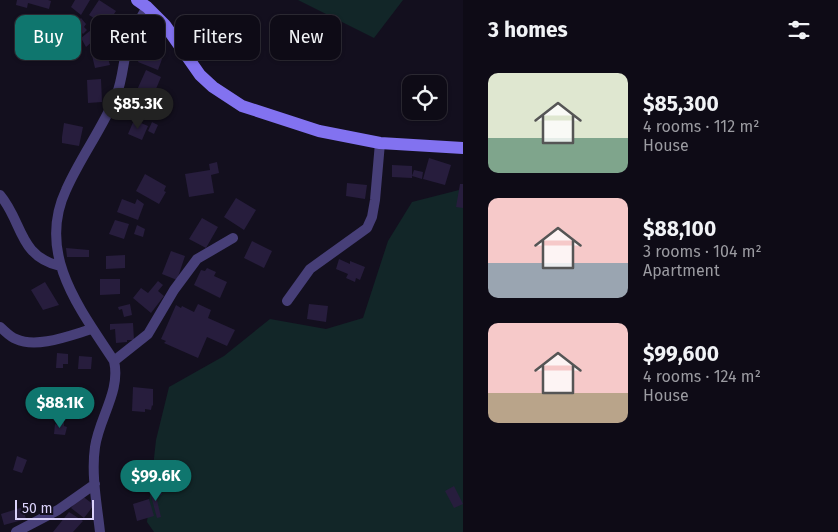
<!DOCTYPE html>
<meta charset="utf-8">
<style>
:root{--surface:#0e0b16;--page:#1c1923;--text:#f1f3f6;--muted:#9b9ba1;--line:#2e2b35;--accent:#0f766e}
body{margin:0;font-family:"Fira Sans",sans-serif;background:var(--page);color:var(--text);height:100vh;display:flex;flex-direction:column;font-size:19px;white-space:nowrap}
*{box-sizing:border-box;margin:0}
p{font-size:16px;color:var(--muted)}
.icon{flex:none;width:28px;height:28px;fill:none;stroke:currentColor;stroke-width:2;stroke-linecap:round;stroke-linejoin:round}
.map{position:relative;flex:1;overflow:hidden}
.panel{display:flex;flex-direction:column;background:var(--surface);width:375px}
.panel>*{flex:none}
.banner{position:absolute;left:15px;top:15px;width:372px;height:45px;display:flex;gap:10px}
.tools{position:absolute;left:402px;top:75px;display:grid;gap:10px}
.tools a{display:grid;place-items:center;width:45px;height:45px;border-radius:10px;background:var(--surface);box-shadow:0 1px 4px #0004,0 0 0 1px var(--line);font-size:25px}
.scale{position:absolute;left:15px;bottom:12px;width:79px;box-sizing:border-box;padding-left:5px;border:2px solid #dad1fa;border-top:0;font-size:14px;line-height:18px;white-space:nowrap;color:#dad1fa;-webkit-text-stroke:4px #130f1e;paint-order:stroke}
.price{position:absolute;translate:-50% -42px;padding:0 11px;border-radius:18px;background:var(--accent);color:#fff;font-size:16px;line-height:32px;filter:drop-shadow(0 1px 2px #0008)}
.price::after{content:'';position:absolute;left:50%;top:30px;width:15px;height:11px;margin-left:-8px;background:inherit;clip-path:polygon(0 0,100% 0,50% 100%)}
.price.active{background:#222;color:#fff}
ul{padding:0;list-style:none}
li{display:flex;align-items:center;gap:15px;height:125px;padding:0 25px}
li span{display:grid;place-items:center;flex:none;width:140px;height:100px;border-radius:10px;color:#555}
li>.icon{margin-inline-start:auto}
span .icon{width:60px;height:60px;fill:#fffc;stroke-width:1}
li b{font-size:21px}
h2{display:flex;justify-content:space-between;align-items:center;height:60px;padding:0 25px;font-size:21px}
.tag{padding:0 18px;border-radius:10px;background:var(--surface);box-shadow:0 1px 4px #0004,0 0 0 1px var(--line);font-size:18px;line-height:45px}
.tag.active{background:var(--accent);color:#fff}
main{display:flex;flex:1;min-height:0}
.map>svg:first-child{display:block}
.green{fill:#122628}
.building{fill:#271d3d}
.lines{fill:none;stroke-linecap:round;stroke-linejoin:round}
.minor{stroke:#473f78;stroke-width:10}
.secondary{stroke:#8272f0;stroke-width:12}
</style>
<main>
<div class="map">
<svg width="463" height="532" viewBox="0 0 463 532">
<rect width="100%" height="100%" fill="#130f1e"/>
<!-- green -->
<path class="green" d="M298,0H403L374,38Z
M463,189V532H154L147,522L156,440L169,387L224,356L270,319L326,329L363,318L388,241L412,202Z"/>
<!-- building -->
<path class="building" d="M17,0H48L51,1L49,9L28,3L27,8L16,5Z
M75,0H90L81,15L71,7Z
M99,0L116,11L106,26L110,28L106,33L99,28L102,23L89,15Z
M81,18L86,24L84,27L87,30L83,34L74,24Z
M91,30L103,40L95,43L93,41L86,47L81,38Z
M143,48L158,54L157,56L162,59L158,70L138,62Z
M100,49L101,53L106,52L110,65L95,68L91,51Z
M146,70L161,77L153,96L137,90Z
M101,79L102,102L88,103L87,80Z
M134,120L148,126L142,140L128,134Z
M152,122L158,125L154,134L148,131Z
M64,123L83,127L79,146L62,143V137Z
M429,158L451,165L445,185L423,179Z
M217,162L219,173L211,175L214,193L189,197L185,174L210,170L209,164Z
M392,165L412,166V178L392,177Z
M414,170L423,172L422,179L412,176Z
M145,174L166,186L164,191L166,192L159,204L136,191Z
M347,183L367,185L365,199L346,196Z
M460,184H463V208L456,207Z
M236,198L256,210L244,230L224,217Z
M122,199L135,204L137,199L144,204L138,220L117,212Z
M202,218L218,227L206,248L189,239Z
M115,220L129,224L124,239L109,234Z
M137,225L145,229L143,237L134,234Z
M252,241L272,251L264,268L244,258Z
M66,248L89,250V257H67Z
M171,251L185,256L177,280L162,274Z
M125,255V268L106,269V256Z
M339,259L350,264V261L365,267L360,280L356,278L355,282L346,278L348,274L336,269Z
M207,268L216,272L214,276L227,282L220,298L194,285L201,270L205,271Z
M100,279H120V294L100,295Z
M158,281L163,285L158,291L164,296L151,313L133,298L141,288L148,293Z
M45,282L59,305L43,310L31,290Z
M130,304L132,315L124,317L122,309L119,310L118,307Z
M198,304L211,310L208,318L235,330L227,346L207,337L198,358L164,343L166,341L161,339L176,305L181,308L182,306L194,312Z
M309,304L328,306L326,322L307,319Z
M133,323L134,340H127V342L116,343L115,329L110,330V324Z
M57,353L68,354V364H63V368H56Z
M79,356L92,357L91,369H78Z
M133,387L153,389V406L152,405L151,410L145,409V412L132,411Z
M59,421L64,422V426L67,427L65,435L54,434L55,424L58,425Z
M17,456L27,460L22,473L13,470Z
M454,486L463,504L454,508L445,491Z
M161,490L162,495L156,496L161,517L157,518L150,492Z
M81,495L94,505L84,518L71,508Z
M149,499L154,516L137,521L133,504Z
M23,507L26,519L4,525L1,514Z
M69,512L83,521L73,532H53Z"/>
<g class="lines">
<!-- minor -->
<path class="minor" d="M0,195C23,222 18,256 60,266
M287,301L310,269L367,228L372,217L375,200L380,143
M0,327C5,331 10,337 16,339C37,349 71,335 92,329
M114,361L148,334L174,290L197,259L233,238
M16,532L58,510L95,484
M100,532C97,505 91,474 95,447C99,418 121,391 114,361C80,309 36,254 66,190C80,158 102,129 116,96C123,79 123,61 128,44C133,31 140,19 147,7"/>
<!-- secondary -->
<path class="secondary" d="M137,0L147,7L165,25L200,75L213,87L242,106L319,131L380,143L463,148"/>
</g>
</svg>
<div class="tools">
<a><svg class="icon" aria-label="locate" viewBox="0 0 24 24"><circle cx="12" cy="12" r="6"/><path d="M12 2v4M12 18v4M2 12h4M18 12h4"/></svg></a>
</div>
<div class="scale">50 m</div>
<b class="price active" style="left:138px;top:130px">$85.3K</b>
<b class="price" style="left:60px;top:429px">$88.1K</b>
<b class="price" style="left:156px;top:502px">$99.6K</b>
<div class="banner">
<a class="tag active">Buy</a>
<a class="tag">Rent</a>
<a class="tag">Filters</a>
<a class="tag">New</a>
</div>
</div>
<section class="panel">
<h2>3 homes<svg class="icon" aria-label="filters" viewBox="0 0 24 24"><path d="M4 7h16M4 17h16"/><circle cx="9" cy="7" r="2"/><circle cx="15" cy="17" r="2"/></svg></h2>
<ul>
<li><span style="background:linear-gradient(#dfe7d0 65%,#7fa58c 0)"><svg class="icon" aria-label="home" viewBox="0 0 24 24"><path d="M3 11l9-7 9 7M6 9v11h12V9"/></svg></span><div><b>$85,300</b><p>4 rooms · 112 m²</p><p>House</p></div></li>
<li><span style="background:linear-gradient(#f6c9c9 65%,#9aa5b1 0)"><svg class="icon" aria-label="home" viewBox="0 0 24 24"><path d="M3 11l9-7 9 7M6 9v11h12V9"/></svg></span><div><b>$88,100</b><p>3 rooms · 104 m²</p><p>Apartment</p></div></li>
<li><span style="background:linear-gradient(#f6c9c9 70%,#b9a48a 0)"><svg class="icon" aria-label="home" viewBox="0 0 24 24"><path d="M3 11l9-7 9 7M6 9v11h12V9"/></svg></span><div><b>$99,600</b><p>4 rooms · 124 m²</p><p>House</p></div></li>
</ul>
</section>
</main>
